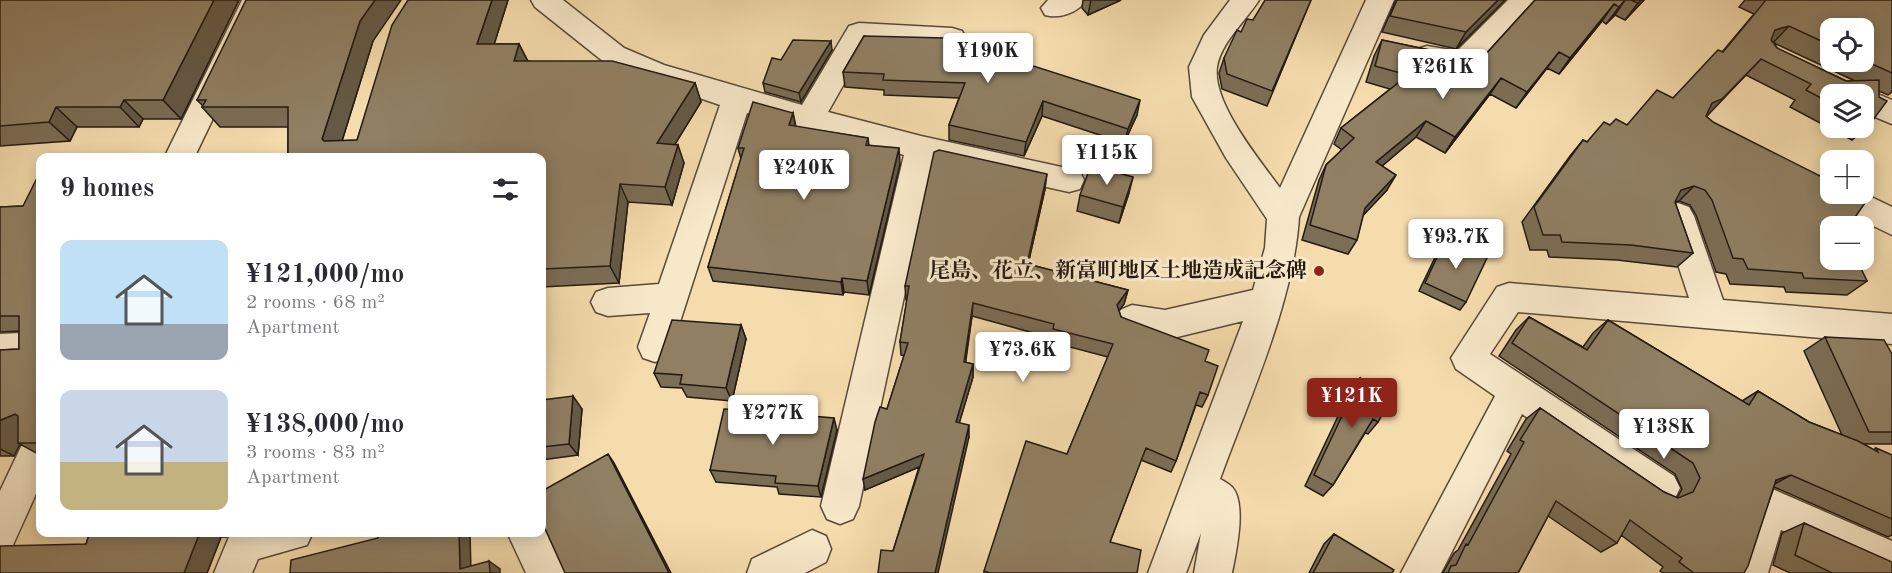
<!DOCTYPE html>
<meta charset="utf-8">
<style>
:root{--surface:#fff;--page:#f2f2f3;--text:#2b2b33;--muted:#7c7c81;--accent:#8f2418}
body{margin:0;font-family:"Old Standard TT","Noto Serif JP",serif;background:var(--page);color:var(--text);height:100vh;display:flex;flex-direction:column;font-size:22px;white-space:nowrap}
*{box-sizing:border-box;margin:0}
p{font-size:20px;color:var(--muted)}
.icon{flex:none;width:33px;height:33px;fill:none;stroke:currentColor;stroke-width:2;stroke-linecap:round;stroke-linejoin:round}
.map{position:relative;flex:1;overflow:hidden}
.details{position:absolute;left:36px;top:153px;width:510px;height:384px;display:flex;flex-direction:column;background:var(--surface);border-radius:12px;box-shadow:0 3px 15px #0003}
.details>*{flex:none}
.tools{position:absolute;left:1820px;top:18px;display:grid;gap:12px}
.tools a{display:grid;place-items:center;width:54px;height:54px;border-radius:12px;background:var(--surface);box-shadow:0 3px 15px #0003;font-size:30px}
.price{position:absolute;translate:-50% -51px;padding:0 14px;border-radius:6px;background:#fff;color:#222;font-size:20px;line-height:39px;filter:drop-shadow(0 2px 3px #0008)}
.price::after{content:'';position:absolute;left:50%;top:36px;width:18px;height:14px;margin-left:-9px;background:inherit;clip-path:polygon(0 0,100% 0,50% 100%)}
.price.active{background:var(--accent);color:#fff}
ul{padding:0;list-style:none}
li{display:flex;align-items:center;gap:18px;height:150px;padding:0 24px}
li span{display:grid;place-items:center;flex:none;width:168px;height:120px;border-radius:12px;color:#555}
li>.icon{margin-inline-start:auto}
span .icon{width:72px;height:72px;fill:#fffc;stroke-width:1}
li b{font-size:26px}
h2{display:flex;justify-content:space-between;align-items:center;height:72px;padding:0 24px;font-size:26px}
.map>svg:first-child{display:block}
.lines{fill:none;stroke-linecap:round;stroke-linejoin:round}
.minor-casing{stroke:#584a39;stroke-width:3}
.minor{fill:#f8e8ca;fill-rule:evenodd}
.wall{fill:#7c6d55;stroke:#231a12;stroke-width:1.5;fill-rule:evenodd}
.shaded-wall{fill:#655945;stroke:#231a12;stroke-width:1.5}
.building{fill:#907f63;stroke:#231a12;stroke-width:1.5}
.poi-dot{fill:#8f2418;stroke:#f8e8ca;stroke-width:2}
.labels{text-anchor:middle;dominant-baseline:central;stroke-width:6;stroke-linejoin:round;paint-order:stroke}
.poi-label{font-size:21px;font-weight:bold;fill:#231a12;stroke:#f8e8ca;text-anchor:end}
</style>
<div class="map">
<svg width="1892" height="573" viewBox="0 0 1892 573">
<rect width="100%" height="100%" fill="#f5dcad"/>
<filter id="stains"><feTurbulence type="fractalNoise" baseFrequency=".00333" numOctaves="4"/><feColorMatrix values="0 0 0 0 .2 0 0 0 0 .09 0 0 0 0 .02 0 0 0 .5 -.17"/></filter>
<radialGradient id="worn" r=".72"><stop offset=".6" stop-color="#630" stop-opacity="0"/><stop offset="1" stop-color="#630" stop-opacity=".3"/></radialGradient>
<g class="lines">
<!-- minor casing -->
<g class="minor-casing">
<path id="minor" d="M242,0H270L194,158H164Z
M531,0H563L624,48L664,65L802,105L849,26L859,23L952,28L962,31L966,38L962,45L952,48L867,43L828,112L921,136L1080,171L1084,180L1080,189L1069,192L933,162L859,506L853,519L840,524L827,519L821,506L904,155L747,113L672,347L667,358L655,362L643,358L638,347L650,313L608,316L596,312L591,302L596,292L608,288L659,284L720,105L644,79L604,62L535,7Z
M1048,0H1086C1078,13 1059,19 1045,15L1041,8Z
M1230,0H1259C1246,21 1221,42 1217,67C1212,103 1260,160 1280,188L1366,0H1394L1299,217C1294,301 1249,399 1220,479C1224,481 1229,484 1232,487C1247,503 1236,553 1232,573H1194L1201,533L1186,573H1148L1243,321L1165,340L1120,330L1115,320L1120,310L1132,305L1165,310L1253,290L1265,248L1267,219L1226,158L1192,97L1189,67L1204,35Z
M1508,0H1538L1473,70L1463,73L1417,63L1413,56L1417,49L1427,46L1457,51Z
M1863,88L1892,100V124L1863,112V94H1851Z
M1830,184V194L1863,193L1892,207V235L1826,203L1821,194L1826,185Z
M1678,203L1689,207L1694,216L1723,300L1892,314V344L1518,312L1490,354L1674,476L1680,488L1674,500L1661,506L1648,500L1522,414L1441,573H1401L1495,396L1456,369L1451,358L1497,287L1509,283L1689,298L1662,216L1667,207Z
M40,332V362L0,364V334Z
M40,429V485L13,545L0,551V491L27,434Z
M1770,488L1892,541V573H1877L1781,530L1768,573H1730L1757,493Z
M542,523L566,573H526L507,532H542Z
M812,530L826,536L831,549L826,562L805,573H747L752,559Z
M231,532H313L307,545L258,559L252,573H214Z"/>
</g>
<!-- minor -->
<use href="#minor" class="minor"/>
</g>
<!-- wall -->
<path class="wall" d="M0,0H239L181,119H143L139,127H77L70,141L0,146Z
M408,0H508L494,44H519L528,61L695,83L701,102L675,144L684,163L672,205L628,202L619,283L542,287V158H288V127H220L202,107L203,106L197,100L373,41L342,141L357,140Z
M1083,0H1121L1088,15L1082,8Z
M1311,0L1267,106L1222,89L1219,73L1224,58L1241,32L1253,20Z
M1396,0H1505L1456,49L1382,32Z
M1535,0H1644L1625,20L1615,15L1606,24L1602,21L1559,74L1547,68L1516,108L1490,94L1445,153L1416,137L1382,166L1387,190L1363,215L1357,240L1348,254L1302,240L1319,180L1326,165L1342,150L1334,144L1341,128L1390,89L1366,82L1374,56L1382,40L1472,59L1484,56Z
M1745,0H1892V92L1888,95L1879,91L1870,124L1852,140L1790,107L1795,100L1746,75L1706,116L1830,226L1867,281L1847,295L1786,292L1784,287L1730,284L1726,274L1716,272L1696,215L1690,205L1679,201L1675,202L1693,253L1677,267L1617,260L1549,257L1547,250H1530L1522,222L1570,156L1583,140L1587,142L1610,125H1627L1673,98L1722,52L1754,14L1739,7ZM1830,28H1863V62H1830ZM1774,43L1855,81H1846L1777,48ZM1830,94H1863V128H1830Z
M864,36L1137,115L1124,143L1042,116L1024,156L949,140V125L959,98L884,95V90L845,87L843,72Z
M832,50L801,102L765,92L763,83L781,60Z
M793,113L796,127L868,138L869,145L900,164L869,295L844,292L843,295L713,281L708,267L741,159L738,148Z
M1045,189L1028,264L1128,290L1124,304L1119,311L1121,317L1205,361L1208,395L1202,407L1196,405L1176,461L1171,472L1141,460L1110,542L1137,573H984V571L1067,454L1108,357L1051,342L1052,338L972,316L965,362L973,364V377L959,423L969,437L893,551L919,467L865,490L887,409L904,356L901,355L900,342L907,300H906L905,286Z
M1129,193L1119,223L1077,211L1080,195Z
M23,206L40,443V455L20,444L14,456H0V350L19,349V331L0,332V207Z
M1446,238L1466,302L1460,310L1419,291L1440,247Z
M1529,317L1583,347L1593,333L1608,320L1742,401L1758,391L1809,422L1842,435L1804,351L1825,337L1892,354V444H1864L1873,450L1876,448L1892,455V535L1888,537L1774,487L1744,573H1663L1660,571L1663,567L1621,535L1617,543L1601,552L1548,516L1518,573H1442L1444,571L1454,553L1458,550L1511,454L1507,451L1526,419L1540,408L1664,492L1677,498L1682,489L1675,474L1499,356L1516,330Z
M741,325L746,339L732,401L687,397L682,388L661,387L654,373Z
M1360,378L1378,422L1368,434L1365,433L1333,485L1323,496L1305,486L1350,391Z
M542,400L582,409L578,455L542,460Z
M837,430L821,497L779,494L777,487L716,482L710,470Z
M1804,523L1892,573H1790L1773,565L1782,533Z
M90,532H229L226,537H221L207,573H0L86,544Z
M1334,534L1392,573H1309L1324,544Z"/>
<!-- shaded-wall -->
<path class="shaded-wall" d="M214,0H239L181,119L163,100Z
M375,0H401L373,41L337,157L322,139L360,21Z
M492,0H508L488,64L477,44Z
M1091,0H1121L1088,15Z
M1498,0H1505L1456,49L1466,32Z
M1625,0L1615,15L1606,24L1619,7Z
M1641,0H1644L1625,20L1638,3Z
M1614,4L1602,21L1559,74L1570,58Z
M1789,26L1773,43L1760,47L1775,30Z
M831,41L832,50L801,102L799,93Z
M519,44L529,64L514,61Z
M1559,52L1547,68L1516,108L1527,92Z
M1761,59L1707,116L1697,119L1712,103Z
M1501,78L1490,94L1445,153L1455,137Z
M695,83L701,102L664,162L657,143Z
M124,100L143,119L139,127L120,107Z
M1140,100L1137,115L1124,143L1128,129Z
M1043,101L1042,116L1024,156L1026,142Z
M56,107L77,127L70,141L49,122Z
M793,113L796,129L789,125Z
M1426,121L1416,137L1368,178L1376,162Z
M678,145L684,163L672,205L665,187Z
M899,148L900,164L869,295L867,281Z
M1047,174L1045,189L1025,278L1027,264Z
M1396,175L1387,190L1356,223L1365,208Z
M1133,177L1129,193L1119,223L1123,207Z
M620,184L628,202L619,283L610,266Z
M1694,186L1679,201L1666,205L1681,190Z
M842,278L844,292L843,295L841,282Z
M1128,290L1124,304L1113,319L1117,305Z
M973,303L972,316L964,375V362Z
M741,325L746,339L732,401L726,388Z
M973,364V377L956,434V422Z
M573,396L582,409L578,455L569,444Z
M15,414L39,427L18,443L20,444L14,456L0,449V421L1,420Z
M834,418L837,430L821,497L818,486Z
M969,425V437L938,573H935Z
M608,454L614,463L671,573H669Z
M924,454V465L865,490L863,479Z
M1791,475L1771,486L1776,480Z
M200,532H212L221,537L207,573H184Z
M218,532H229L226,537Z
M459,532H470L471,573L460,569Z
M489,561L500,569V573H490Z"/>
<!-- building -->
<path class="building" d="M0,0H214L163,100H124L120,107H56L49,122L0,126Z
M246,0H375L360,21L322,139L324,141L357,140L392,25L408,0H492L477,44H519L514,61H612L695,83L657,143L678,145L665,187L620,184L610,266L542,269V158H288V107H202L206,100H197Z
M1265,0H1311L1272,91L1227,74L1224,58L1237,30L1241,32L1247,19L1253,20Z
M1397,0H1498L1466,32L1390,16Z
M1535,0H1625L1619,7L1614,4L1570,58L1559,52L1527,92L1501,78L1455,137L1426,121L1376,162L1396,175L1365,208L1357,240L1310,225L1326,165L1354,138L1341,128L1408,75L1375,66L1382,40L1472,59L1484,56Z
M1631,0H1641L1638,3Z
M1766,0H1892V73L1863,60V28H1830V45L1789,26L1775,30L1771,40L1777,48L1846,81L1879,80V97L1887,101L1870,124L1863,120V94H1830V103L1806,90L1811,84L1761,59L1722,99L1712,103L1706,116L1713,122L1830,181V194H1855L1867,200L1849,226H1830V260H1857L1867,281L1804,278L1802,273L1748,269L1743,259L1733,258L1712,200L1705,190L1694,186L1681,190L1675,202L1693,253L1631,245L1562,242L1560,235H1543L1534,207L1583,140L1587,142L1604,122L1610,125L1616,119L1627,125L1657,90L1673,98L1718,50L1723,52Z
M864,36L945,38L1140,100L1128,129L1043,101L1026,142L949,125L965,83L883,80L884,74L843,72Z
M793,40L831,41L799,93L763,83L772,58L781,60Z
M753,102L793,113L789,125L868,138L866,145L899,148L867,281L842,278L841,282L708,267L744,148H738Z
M939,150L1047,174L1027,264L1128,290L1117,305L1121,317L1209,350L1205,361L1218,366L1208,395L1200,392L1176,461L1146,448L1110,542L1141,550L1137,573H990L984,571L1026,441L1067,454L1113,344L1053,329L1054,324L973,303L964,362L973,364L956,422L969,425L935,573H878L881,550L893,551L924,454L863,479L875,422L880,407L887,409L908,343L900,342L909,286H905L934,152Z
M1091,165L1133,177L1123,207L1080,195Z
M40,172V443H18V416L15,414L1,420L0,421V350L19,349V316H0V207L23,206Z
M1446,238L1487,258L1466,302L1425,283Z
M1529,317L1587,350L1608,320L1749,405L1758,391L1809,422L1858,441L1878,452L1876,448L1892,455V519L1791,475L1776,480L1748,566L1744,573H1694L1679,562L1682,558L1630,520L1617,543L1556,501L1518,573H1448L1451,566L1456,565L1466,544L1468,545L1524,442L1520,440L1540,408L1664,492L1678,498L1693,492L1700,478L1693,463L1512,343Z
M672,320L741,325L726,388L680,384L682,375L654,373Z
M1825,337L1884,340L1892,354V432H1869Z
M1360,378L1393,397L1378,422L1373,419L1333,485L1314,475Z
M573,396L569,444L542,447V400Z
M724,409L834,418L818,486L775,483L776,476L710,470Z
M608,454L669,573H565L542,522V491Z
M1804,523L1892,562V573H1832L1795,555Z
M90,532H200L184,573H0V546L86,544Z
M378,532H459L460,569L489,561L490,573H290L291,560L378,538Z
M1334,534L1394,570L1392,573H1313Z"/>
<!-- markers -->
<circle class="poi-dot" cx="1319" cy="271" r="6"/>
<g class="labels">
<!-- poi labels -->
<g class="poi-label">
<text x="1307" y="271">尾島、花立、新富町地区土地造成記念碑</text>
</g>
</g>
<rect width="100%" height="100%" filter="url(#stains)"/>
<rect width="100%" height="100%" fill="url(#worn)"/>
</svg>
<div class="tools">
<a><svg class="icon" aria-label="locate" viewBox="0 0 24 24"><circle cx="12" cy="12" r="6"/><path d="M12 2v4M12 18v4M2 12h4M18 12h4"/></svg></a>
<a><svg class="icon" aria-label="layers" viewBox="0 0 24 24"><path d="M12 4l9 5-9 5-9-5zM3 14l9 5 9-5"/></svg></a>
<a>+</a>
<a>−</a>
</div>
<b class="price" style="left:988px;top:84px">¥190K</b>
<b class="price" style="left:1443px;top:100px">¥261K</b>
<b class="price" style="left:1107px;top:186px">¥115K</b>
<b class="price" style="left:804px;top:201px">¥240K</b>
<b class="price" style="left:1456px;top:270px">¥93.7K</b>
<b class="price" style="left:1023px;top:383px">¥73.6K</b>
<b class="price active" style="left:1352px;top:429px">¥121K</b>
<b class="price" style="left:773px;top:446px">¥277K</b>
<b class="price" style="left:1664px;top:460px">¥138K</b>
<section class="details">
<h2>9 homes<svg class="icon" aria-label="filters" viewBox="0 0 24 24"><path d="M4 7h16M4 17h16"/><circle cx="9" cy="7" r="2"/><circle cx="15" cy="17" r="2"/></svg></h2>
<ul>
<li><span style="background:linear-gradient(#bfe0f5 70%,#9aa5b1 0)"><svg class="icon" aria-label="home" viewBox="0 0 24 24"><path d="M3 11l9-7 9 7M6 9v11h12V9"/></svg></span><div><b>¥121,000/mo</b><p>2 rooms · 68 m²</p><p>Apartment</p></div></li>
<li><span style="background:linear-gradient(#c9d6e8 60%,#c2b280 0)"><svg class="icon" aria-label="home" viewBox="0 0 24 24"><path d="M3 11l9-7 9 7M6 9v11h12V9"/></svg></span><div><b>¥138,000/mo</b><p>3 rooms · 83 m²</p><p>Apartment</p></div></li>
</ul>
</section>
</div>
